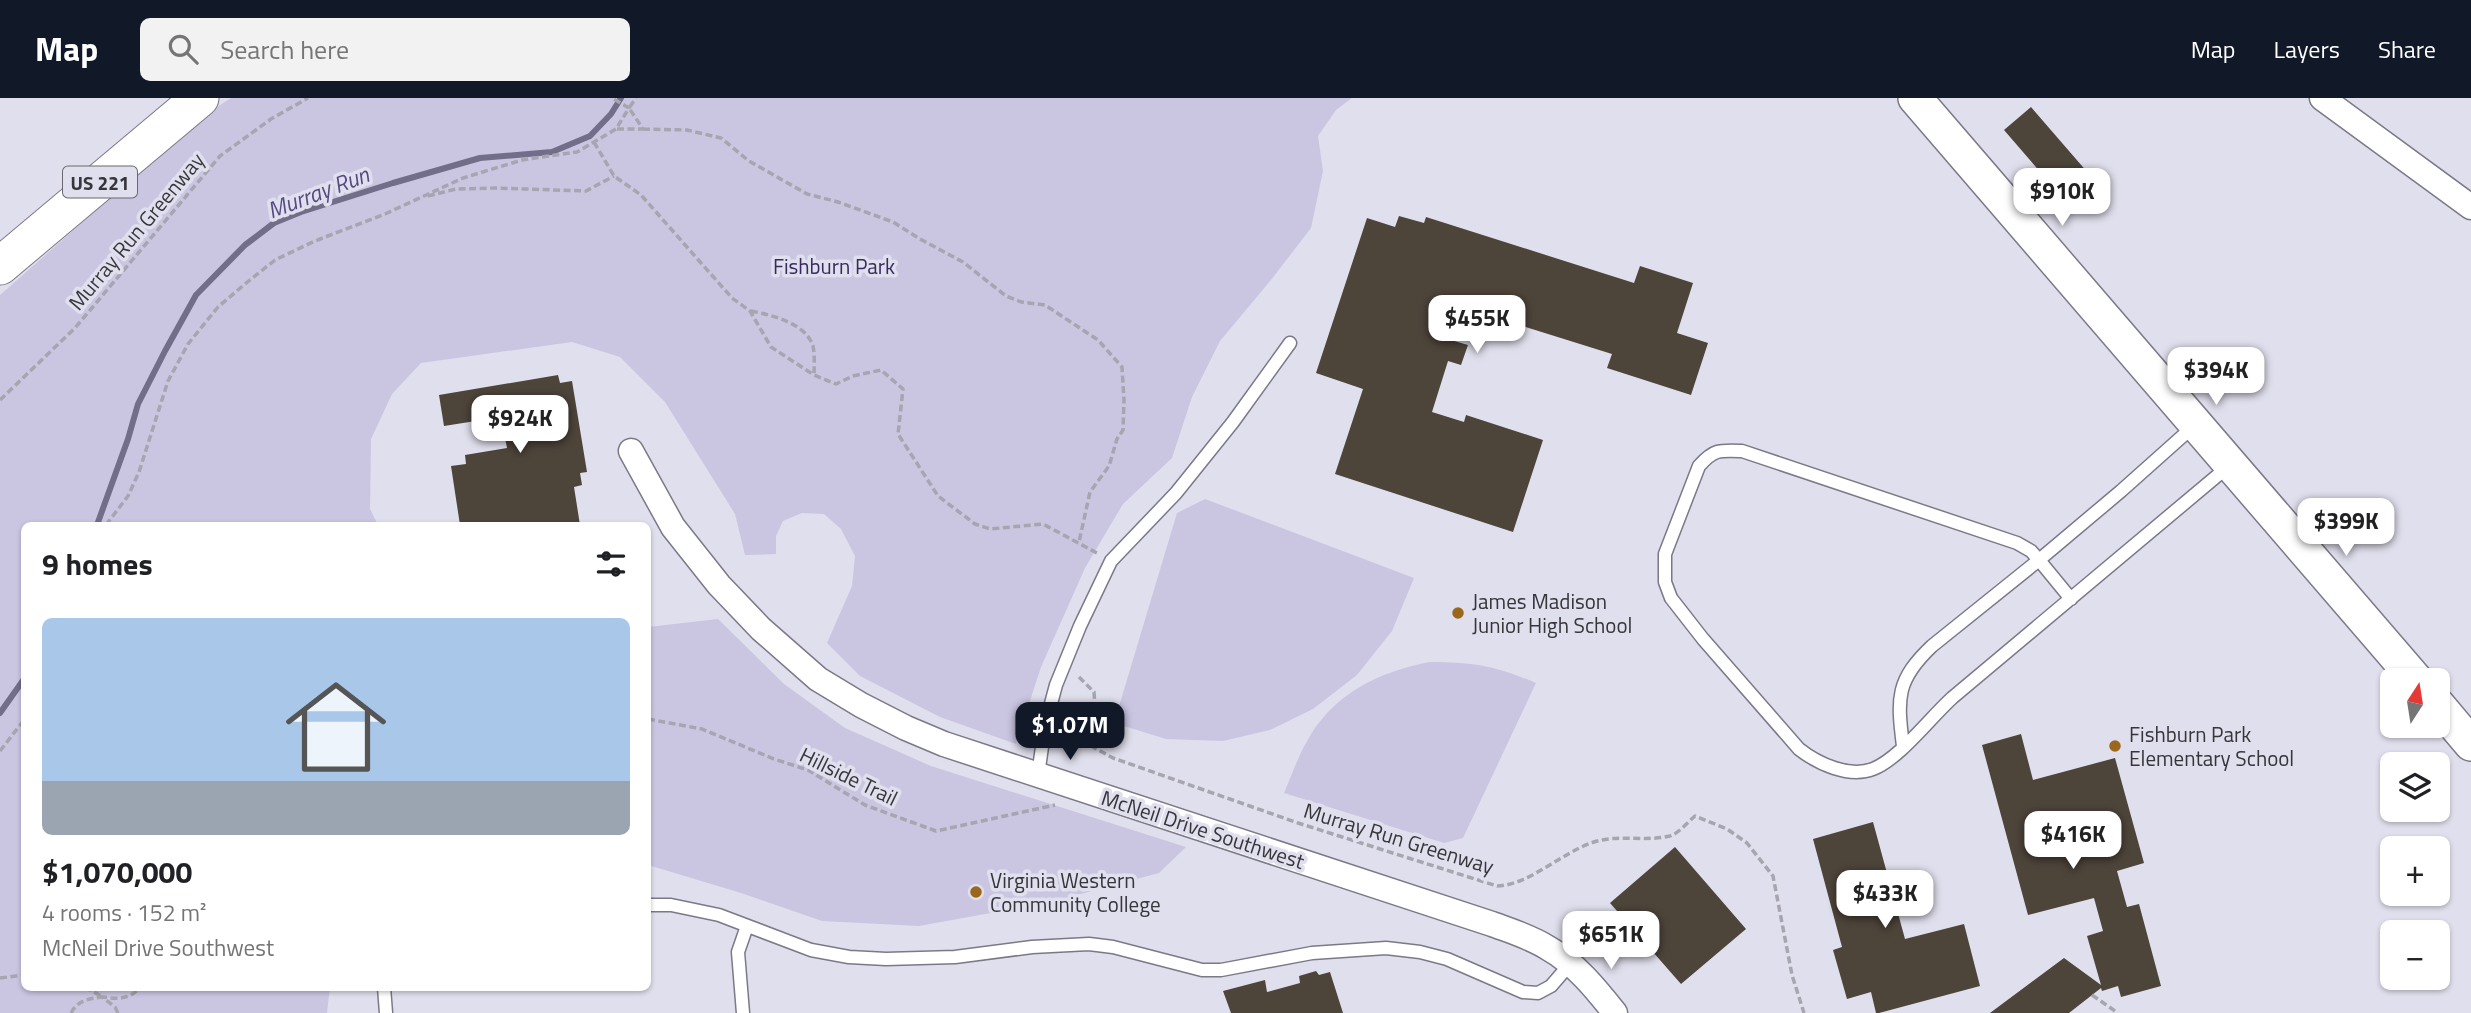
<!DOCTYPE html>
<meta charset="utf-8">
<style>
:root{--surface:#fff;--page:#f2f2f2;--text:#202124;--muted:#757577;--accent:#111827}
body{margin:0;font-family:"Titillium Web",sans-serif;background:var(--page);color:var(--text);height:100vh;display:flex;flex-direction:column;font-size:26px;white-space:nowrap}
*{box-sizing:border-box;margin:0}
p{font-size:23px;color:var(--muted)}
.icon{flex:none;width:38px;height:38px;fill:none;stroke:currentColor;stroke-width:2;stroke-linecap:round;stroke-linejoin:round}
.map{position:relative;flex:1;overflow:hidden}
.sheet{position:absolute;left:21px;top:424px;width:630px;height:469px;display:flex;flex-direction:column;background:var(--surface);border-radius:10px;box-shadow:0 2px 5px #0004}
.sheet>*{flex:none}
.needle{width:46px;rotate:12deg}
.controls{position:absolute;left:2380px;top:570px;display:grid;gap:14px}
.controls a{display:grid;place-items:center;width:70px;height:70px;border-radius:10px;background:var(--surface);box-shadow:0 2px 5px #0004;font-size:35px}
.price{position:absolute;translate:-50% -60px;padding:0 16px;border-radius:14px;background:#fff;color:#222;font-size:23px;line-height:46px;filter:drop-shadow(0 2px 4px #0008)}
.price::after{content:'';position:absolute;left:50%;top:42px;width:21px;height:16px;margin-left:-10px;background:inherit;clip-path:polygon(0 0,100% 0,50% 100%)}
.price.current{background:var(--accent);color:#fff}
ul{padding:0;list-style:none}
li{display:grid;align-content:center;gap:14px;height:371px;padding:0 21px}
li span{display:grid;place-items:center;height:217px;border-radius:10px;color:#555}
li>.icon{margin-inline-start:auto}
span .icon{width:126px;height:126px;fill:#fffc;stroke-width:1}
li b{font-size:30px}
h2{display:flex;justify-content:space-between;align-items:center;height:84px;padding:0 21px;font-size:30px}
header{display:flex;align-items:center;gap:42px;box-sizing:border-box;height:98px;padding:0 35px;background:var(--accent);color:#fff}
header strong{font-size:33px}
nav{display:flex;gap:38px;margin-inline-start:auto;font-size:24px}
.search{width:490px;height:63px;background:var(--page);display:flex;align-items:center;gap:18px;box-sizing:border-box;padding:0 24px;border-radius:10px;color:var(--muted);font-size:26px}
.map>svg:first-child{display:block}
.green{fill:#cac6e2}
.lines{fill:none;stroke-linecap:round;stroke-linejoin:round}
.stream{stroke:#726e8a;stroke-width:6}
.building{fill:#4d443a}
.service-casing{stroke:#7b7986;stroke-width:15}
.minor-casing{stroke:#7b7986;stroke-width:27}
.secondary-casing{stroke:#7b7986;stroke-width:36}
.primary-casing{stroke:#7b7986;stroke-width:39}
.path{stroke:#a6a5b0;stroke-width:3.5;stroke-dasharray:7 3.5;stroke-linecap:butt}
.service{stroke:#fff;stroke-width:12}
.minor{stroke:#fff;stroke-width:24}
.secondary{stroke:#fff;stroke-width:33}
.primary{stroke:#fff;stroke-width:37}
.poi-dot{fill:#9a671d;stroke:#e0dfed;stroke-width:2.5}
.labels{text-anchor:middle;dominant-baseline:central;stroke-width:7;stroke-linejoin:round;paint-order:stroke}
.shield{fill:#e0dfed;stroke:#696870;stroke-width:2}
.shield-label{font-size:19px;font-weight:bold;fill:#36353a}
.street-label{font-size:21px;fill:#36353a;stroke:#e0dfed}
.park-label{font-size:21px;fill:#372a5f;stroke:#e0dfed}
.poi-label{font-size:21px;fill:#36353a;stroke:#e0dfed;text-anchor:start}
.water-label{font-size:23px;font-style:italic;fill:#564a82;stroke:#e0dfed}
</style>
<header>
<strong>Map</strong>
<div class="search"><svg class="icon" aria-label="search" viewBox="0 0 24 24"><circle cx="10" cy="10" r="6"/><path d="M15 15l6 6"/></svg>Search here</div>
<nav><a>Map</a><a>Layers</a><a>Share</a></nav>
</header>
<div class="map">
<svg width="2471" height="915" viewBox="0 0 2471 915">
<rect width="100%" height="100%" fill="#e0dfed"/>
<!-- green -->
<path class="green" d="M231,0H1352L1336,12L1318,38L1323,73L1311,130L1271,182L1220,243L1192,299L1172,360L1123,406L1085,470L1041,569L1016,646L940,619L860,578L827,545L852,488L855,458L841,431L824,416L802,415L783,423L776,438V456L745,457L735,416L665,304L620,259L572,244L421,265L392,296L371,341L370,411L378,427H24V889H330L327,915H0V197L153,62L209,14Z
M1205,401L1414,480L1392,533L1357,577L1313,611L1270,632L1223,643L1166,641L1114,625L1177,415Z
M718,521L784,586L845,630L931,668L1186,749L1159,775L1051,804L919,828L822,823L741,795L648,767V529Z
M1430,564C1473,564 1496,568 1536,585L1463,740L1444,745L1284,695C1291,679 1297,661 1306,645C1332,596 1378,574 1430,564Z"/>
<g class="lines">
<!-- stream -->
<path class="stream" d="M97,427L128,341L138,306L165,253L196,197L245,147L274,125L301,114L393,85L480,60L552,54L590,38L611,16L621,0
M0,615L24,581"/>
</g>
<!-- building -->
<path class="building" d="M2031,9L2095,83L2068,106L2004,32Z
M1399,118L1424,125L1426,119L1634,185L1640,168L1693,185L1677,235L1708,245L1691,297L1607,270L1612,256L1462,209L1451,242L1468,247L1461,267L1448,263L1432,314L1464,324L1466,317L1543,342L1513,434L1335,376L1363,291L1316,275L1367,120L1395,129Z
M558,277L560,285L572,283L587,374L580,375L582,387L574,389L580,427H460L451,368L466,366L465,357L507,350L501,319L444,328L439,297Z
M2021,636L2033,682L2115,660L2144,765L2117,773L2127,809L2139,806L2161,888L2121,899L2118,888L2102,893L2101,890L2069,915H1990L2064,860L2101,887L2087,838L2103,833L2094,800L2028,817L1982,647Z
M1873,724L1905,841L1964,826L1980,888L1879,915H1876L1871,894L1847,901L1833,852L1842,849L1813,741Z
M1675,749L1746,831L1681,886L1610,805Z
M1316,873L1319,877L1330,874L1343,915H1231L1223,893L1265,882L1267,894L1300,885L1299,878Z"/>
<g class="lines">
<!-- service casing -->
<g class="service-casing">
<path id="service" d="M2195,327L2121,393L2039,462L2031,453L2017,445L1742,353C1720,352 1714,351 1699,368L1665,456V484L1671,500L1703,541L1799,651C1818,666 1849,680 1873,671C1899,661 1930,620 1952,600C2045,522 2138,445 2230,367
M1903,648C1897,600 1896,582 1932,548L2039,462L2071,501
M1038,677L1045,628L1056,587L1080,528L1111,463L1176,395L1233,324L1290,245
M648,807H671L719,817L811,852L849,859L886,861L955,859L1032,849L1089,846L1113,849L1202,872H1221L1312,855L1386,850L1420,854L1447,861L1523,894L1538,895L1551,888L1570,866
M384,889L386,915
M743,915L738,854L747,828"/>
</g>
<!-- minor casing -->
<g class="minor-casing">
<path id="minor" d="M2322,0L2471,109
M631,353L673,429L719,487L761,531L818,581L861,607L906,630L944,646L1492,826C1511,833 1531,839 1548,850C1575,865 1596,891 1615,915"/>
</g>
<!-- secondary casing -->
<g class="secondary-casing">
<path id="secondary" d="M1915,0L2417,583
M2438,607L2471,646"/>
</g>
<!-- primary casing -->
<g class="primary-casing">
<path id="primary" d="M0,168L200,0"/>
</g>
<!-- path -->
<path class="path" d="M617,31H643L629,10L636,0
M643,31L687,32L721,40L749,63L807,96L838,104L893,124L920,141L963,164L1006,198L1021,204L1045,207L1098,242L1122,269L1124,302L1123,332L1117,341L1109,368L1090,394L1079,444
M594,44L614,78L641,97L732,200L750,213L771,249L814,277L836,286L853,278L881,272L903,291L898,336L938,398L975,426L990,431L1043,426L1097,455
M428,98L456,91L495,90L586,93L614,78
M751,213C771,217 806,225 813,248C815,257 814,268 814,277
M0,302L75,230L220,58L271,21L308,0
M106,427L128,398L139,374L168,283L188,246L218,209L245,186L275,162L315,143L385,116L463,80L522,62L577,54L616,31L629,10L612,0
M1079,579L1094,594C1096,613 1089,630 1093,649L1113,660L1298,725L1497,788C1530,787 1562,754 1594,744C1618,736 1646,744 1670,738C1679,735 1688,724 1695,718L1727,731L1747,745L1773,778L1792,877L1804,915
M648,621L702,631L774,661L808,672L865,707L936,733L1055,707
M0,653L24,622
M0,880L24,877
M85,889L101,898
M2092,897L2118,915
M71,915C78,902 88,901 102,899
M118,915L115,909L102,899C118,901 130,902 140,889"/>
<!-- service -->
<use href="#service" class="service"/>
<!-- minor -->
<use href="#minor" class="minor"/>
<!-- secondary -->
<use href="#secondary" class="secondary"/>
<!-- primary -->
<use href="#primary" class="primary"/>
</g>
<!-- markers -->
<g class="poi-dot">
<circle cx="1458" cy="515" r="7"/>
<circle cx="2115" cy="648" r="7"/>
<circle cx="976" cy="794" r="7"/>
</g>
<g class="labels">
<!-- shield labels -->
<rect class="shield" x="63" y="68.5" width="74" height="31" rx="5"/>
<g class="shield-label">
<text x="100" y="84">US 221</text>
</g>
<!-- street labels -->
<g class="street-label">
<text transform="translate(136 133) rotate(-50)">Murray Run Greenway</text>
<text transform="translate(849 678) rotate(26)">Hillside Trail</text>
<text transform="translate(1203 731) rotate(18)">McNeil Drive Southwest</text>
<text transform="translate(1399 740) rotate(17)">Murray Run Greenway</text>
</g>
<!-- park labels -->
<g class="park-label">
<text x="834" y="168">Fishburn Park</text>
</g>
<!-- poi labels -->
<g class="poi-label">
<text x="1472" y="503">James Madison<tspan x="1472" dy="24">Junior High School</tspan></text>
<text x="2129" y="636">Fishburn Park<tspan x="2129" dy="24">Elementary School</tspan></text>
<text x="990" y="782">Virginia Western<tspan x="990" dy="24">Community College</tspan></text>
</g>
<!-- water labels -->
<g class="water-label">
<text transform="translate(318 94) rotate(-21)">Murray Run</text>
</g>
</g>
</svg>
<div class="controls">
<a><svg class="needle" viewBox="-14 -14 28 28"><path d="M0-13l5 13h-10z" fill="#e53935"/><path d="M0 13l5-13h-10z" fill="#757577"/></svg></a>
<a><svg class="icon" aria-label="layers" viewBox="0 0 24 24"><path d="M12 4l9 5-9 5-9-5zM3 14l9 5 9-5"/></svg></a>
<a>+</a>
<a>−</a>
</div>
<b class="price" style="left:2062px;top:130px">$910K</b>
<b class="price" style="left:1477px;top:257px">$455K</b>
<b class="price" style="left:2216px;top:309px">$394K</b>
<b class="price" style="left:520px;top:357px">$924K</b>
<b class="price" style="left:2346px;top:460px">$399K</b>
<b class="price current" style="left:1070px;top:664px">$1.07M</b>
<b class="price" style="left:2073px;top:773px">$416K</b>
<b class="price" style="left:1885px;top:832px">$433K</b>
<b class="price" style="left:1611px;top:873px">$651K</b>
<section class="sheet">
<h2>9 homes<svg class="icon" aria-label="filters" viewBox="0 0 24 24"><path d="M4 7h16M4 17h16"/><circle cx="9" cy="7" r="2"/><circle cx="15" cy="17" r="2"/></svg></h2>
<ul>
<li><span style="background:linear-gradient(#a9c7e8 75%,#9aa5b1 0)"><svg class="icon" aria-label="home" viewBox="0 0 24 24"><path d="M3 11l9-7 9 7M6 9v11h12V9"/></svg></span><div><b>$1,070,000</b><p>4 rooms · 152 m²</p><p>McNeil Drive Southwest</p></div></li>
</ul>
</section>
</div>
